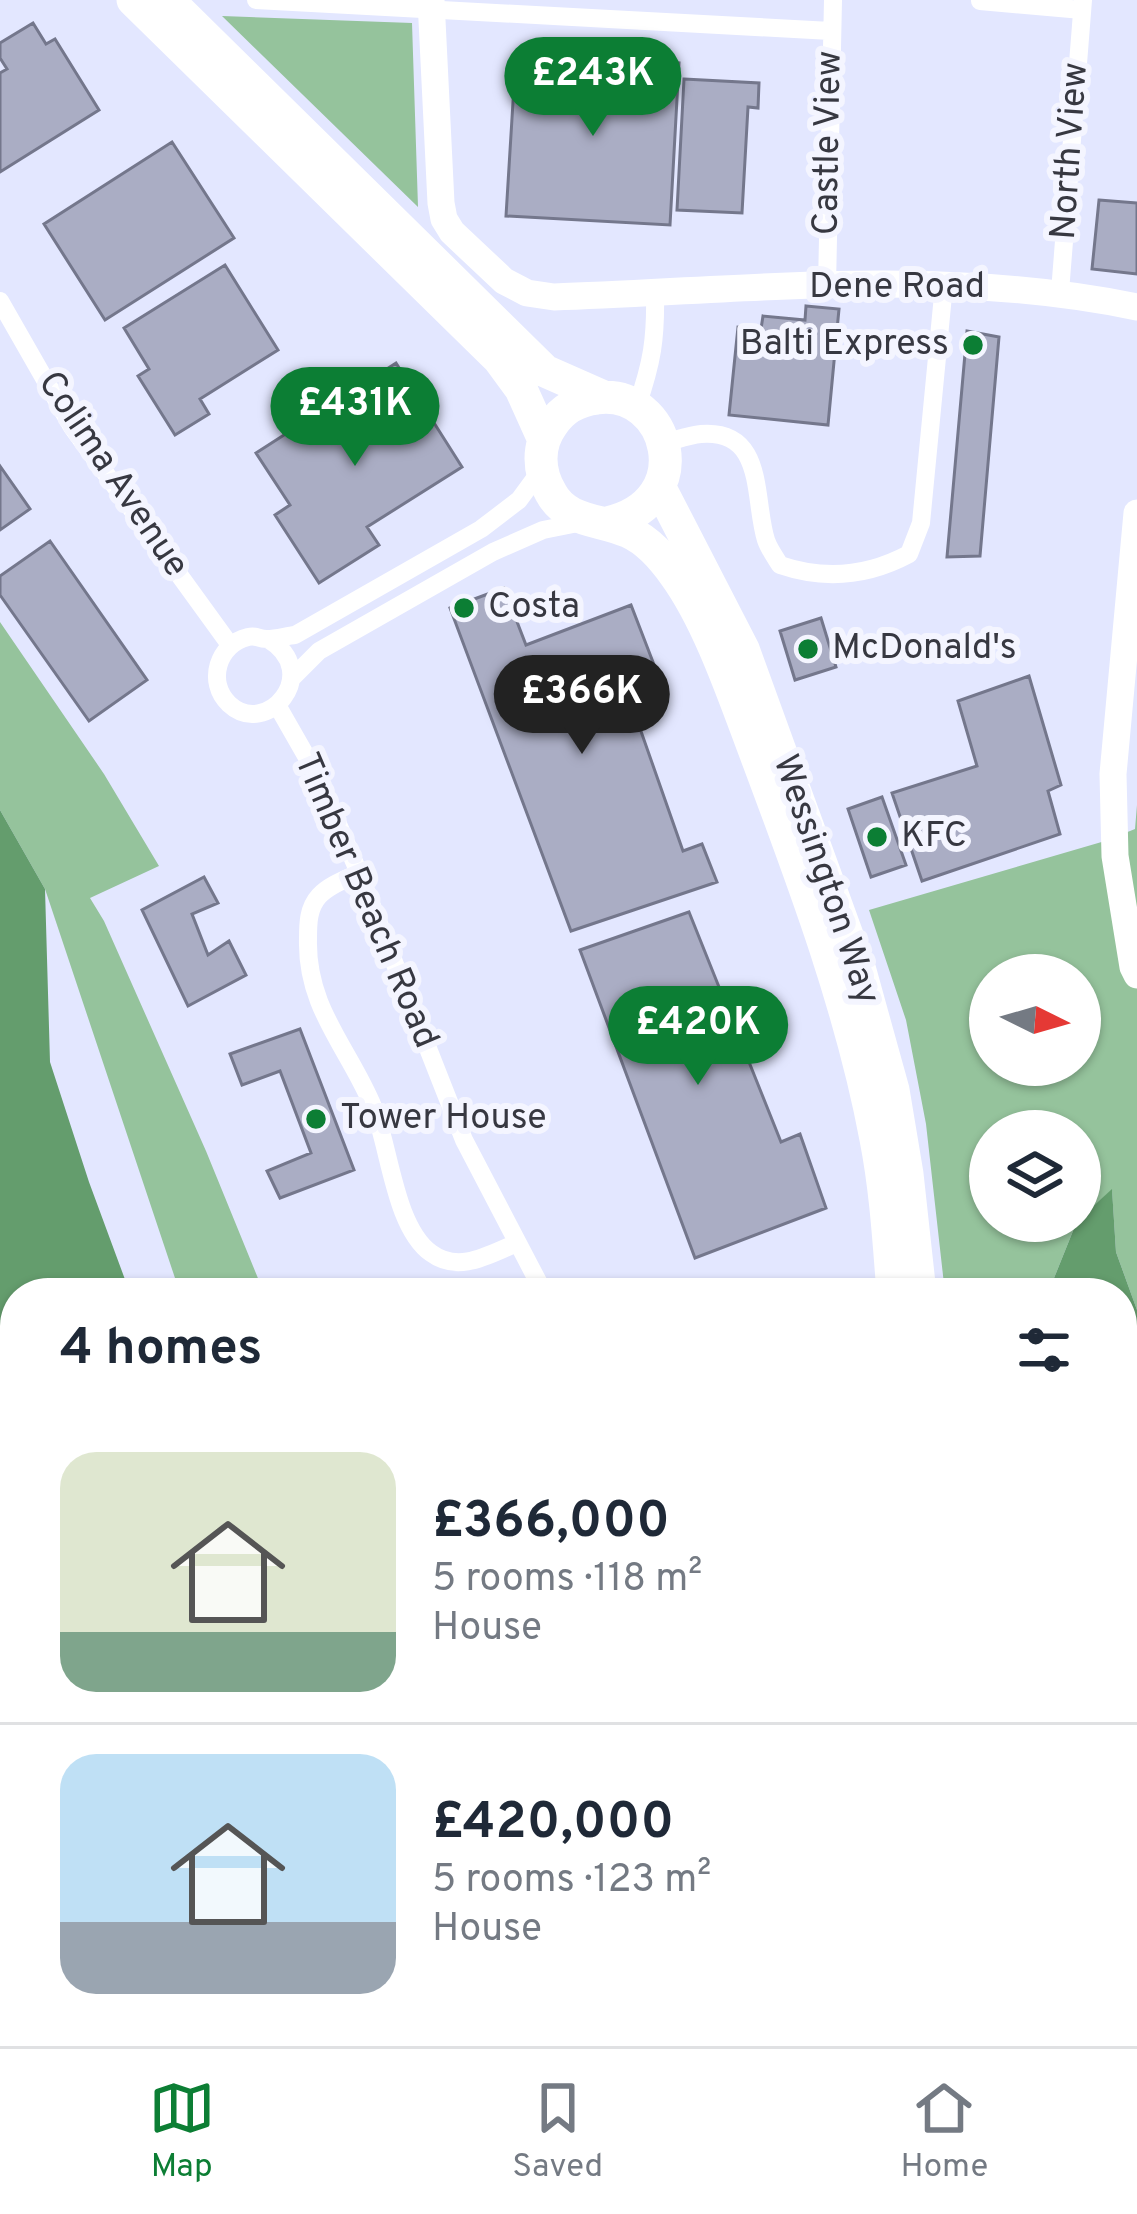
<!DOCTYPE html>
<meta charset="utf-8">
<style>
:root{--surface:#fff;--page:#f6f6f7;--text:#1f2937;--muted:#747a83;--line:#e0e1e3;--accent:#0c7e34}
body{margin:0;font-family:Overpass,sans-serif;background:var(--page);color:var(--text);height:100vh;display:flex;flex-direction:column;font-size:45px;white-space:nowrap}
*{box-sizing:border-box;margin:0}
p{font-size:39px;color:var(--muted)}
.icon{flex:none;width:66px;height:66px;fill:none;stroke:currentColor;stroke-width:2;stroke-linecap:round;stroke-linejoin:round}
.map{position:relative;flex:1;overflow:hidden}
.side{position:absolute;left:0px;top:1278px;width:1137px;height:768px;display:flex;flex-direction:column;background:var(--surface);border-radius:48px 48px 0 0;box-shadow:0 3px 9px #0004}
.side>*{flex:none}
.needle{width:78px;rotate:95deg}
.tools{position:absolute;left:969px;top:954px;display:grid;gap:24px}
.tools a{display:grid;place-items:center;width:132px;height:132px;border-radius:50%;background:var(--surface);box-shadow:0 3px 9px #0004;font-size:60px}
.price{position:absolute;translate:-50% -102px;padding:0 27px;border-radius:42px;background:var(--accent);color:#fff;font-size:39px;line-height:78px;filter:drop-shadow(0 3px 6px #0008)}
.price::after{content:'';position:absolute;left:50%;top:72px;width:36px;height:27px;margin-left:-18px;background:inherit;clip-path:polygon(0 0,100% 0,50% 100%)}
.price.current{background:#222;color:#fff}
ul{padding:0;list-style:none}
li{display:flex;align-items:center;gap:36px;height:300px;padding:0 60px}
li+li{border-top:3px solid var(--line)}
li span{display:grid;place-items:center;flex:none;width:336px;height:240px;border-radius:36px;color:#555}
li>.icon{margin-inline-start:auto}
span .icon{width:144px;height:144px;fill:#fffc;stroke-width:1}
li b{font-size:51px}
h2{display:flex;justify-content:space-between;align-items:center;height:144px;padding:0 60px;font-size:51px}
.tabs{display:flex;justify-content:space-around;align-items:center;height:168px;border-top:3px solid var(--line);background:var(--surface);font-size:33px;color:var(--muted)}
.tabs a{display:grid;justify-items:center;gap:6px}
.tabs .current{color:var(--accent)}
.map>svg:first-child{display:block}
.green{fill:#95c39c;fill-rule:evenodd}
.water{fill:#649d6d}
.building{fill:#aaadc4;stroke:#74778c;stroke-width:3}
.lines{fill:none;stroke-linecap:round;stroke-linejoin:round}
.street{stroke:#fff;stroke-width:18}
.secondary{stroke:#fff;stroke-width:27}
.primary{stroke:#fff;stroke-width:30}
.highway{stroke:#fff;stroke-width:33}
.poi-dot{fill:#0c7e34;stroke:#f4f5ff;stroke-width:4.5}
.labels{text-anchor:middle;dominant-baseline:central;stroke-width:12;stroke-linejoin:round;paint-order:stroke}
.street-label{font-size:36px;fill:#373841;stroke:#f4f5ff}
.poi-label{font-size:36px;fill:#373841;stroke:#f4f5ff;text-anchor:start}
</style>
<div class="map">
<svg width="1137" height="2046" viewBox="0 0 1137 2046">
<rect width="100%" height="100%" fill="#e3e7ff"/>
<!-- green -->
<path class="green" d="M222,16L412,23L418,207Z
M0,622L104,774L159,866L90,898L104,921L206,1151L264,1293H180L45,889L0,810Z
M1137,805V1310L1116,1252L1112,1190L1080,1218V1131H990V1221H1077L1048,1293H945L926,1124L906,1020L869,910L1105,841L1135,829ZM990,975H1080V1065H990Z
M1137,1398V1842L1122,1837V1430Z"/>
<!-- water -->
<path class="water" d="M0,810L45,889L50,1062L89,1182L130,1293H15V2031H364L369,2046H0Z
M1112,1189L1116,1252L1137,1310V1398L1122,1430V1293H1048L1077,1221Z"/>
<!-- building -->
<path class="building" d="M33,23L46,44L55,39L99,110L0,172V73L7,69L0,58V43Z
M516,53L679,63L670,225L506,216Z
M684,79L759,83L758,108L748,107L742,213L677,210Z
M172,142L234,238L105,320L44,224Z
M1099,200L1137,203V274L1092,269Z
M225,265L278,350L200,399L209,414L175,435L138,376L149,369L124,328Z
M806,306L839,309L828,425L729,415L738,327L761,329L763,316L805,320Z
M967,331L999,337L980,556L947,557Z
M396,363L462,467L367,527L379,545L319,583L275,515L290,505L256,453Z
M0,466L30,509L0,530Z
M50,541L147,680L89,721L0,595V576Z
M504,588L526,645L631,605L663,688L630,700L683,851L702,844L717,882L571,931L450,608Z
M821,618L836,667L795,680L780,631Z
M1029,676L1061,785L1048,791L1060,834L922,881L892,793L977,766L958,701Z
M882,797L906,865L871,877L848,809Z
M204,877L218,903L192,914L208,955L229,941L246,975L188,1006L142,910Z
M689,912L781,1142L800,1134L826,1208L695,1258L580,950Z
M300,1029L354,1170L280,1198L267,1171L311,1153L280,1071L242,1085L230,1054Z
M659,2031H687L692,2046H617Z
M993,2031L1137,2032V2046H991Z"/>
<g class="lines">
<!-- street -->
<path class="street" d="M256,0L831,31
M980,1L1082,10
M827,286L833,0
M1060,292L1083,0
M0,301L72,427L230,645
M637,406C652,363 656,339 655,293
M664,443C676,440 689,435 701,434C766,429 753,499 766,540C769,549 775,557 780,565C824,580 868,576 909,554L921,523L944,285
M268,639C324,673 266,739 229,704C206,682 218,644 248,637C258,635 257,639 267,639C276,639 286,636 295,635L481,529L519,500L541,470
M292,678L319,651L493,552L543,530L583,522
M277,705L317,775L359,873L464,1140L544,1293
M359,873C346,879 329,885 319,896C308,908 308,924 308,939C306,1009 350,1049 374,1109C390,1150 395,1227 431,1253C459,1274 490,1254 517,1243
M804,2031L811,2046"/>
<!-- secondary -->
<path class="secondary" d="M431,0L441,203L444,219L452,232L504,281L527,293L554,297C747,290 946,267 1137,307
M1137,513L1113,774L1115,856L1133,967L1137,975
M1122,1870L1137,1873
M1122,1900L1137,1902"/>
<!-- primary -->
<path class="primary" d="M914,2046L915,2031
M942,2046L945,2031"/>
<!-- highway -->
<path class="highway" d="M133,0L499,359L521,389L544,440
M168,0L545,371L604,397
M660,488L743,649L860,971L893,1090L907,1174L920,1293
M607,523C701,502 669,388 597,398C579,400 562,409 552,425C537,446 538,471 551,493C567,523 602,519 629,532C649,541 663,558 675,575C710,623 736,702 757,757C803,880 852,1010 876,1139C886,1190 889,1242 893,1293
M245,2046L292,2031
M328,2046L375,2031"/>
</g>
<!-- markers -->
<g class="poi-dot">
<circle cx="973" cy="345" r="12"/>
<circle cx="464" cy="608" r="12"/>
<circle cx="808" cy="649" r="12"/>
<circle cx="877" cy="837" r="12"/>
<circle cx="316" cy="1119" r="12"/>
</g>
<g class="labels">
<!-- street labels -->
<g class="street-label">
<text transform="translate(829 143) rotate(-89)">Castle View</text>
<text transform="translate(1071 151) rotate(-86)">North View</text>
<text x="897" y="288">Dene Road</text>
<text transform="translate(112 475) rotate(56)">Colima Avenue</text>
<text transform="translate(825 880) rotate(71)">Wessington Way</text>
<text transform="translate(365 901) rotate(67)">Timber Beach Road</text>
</g>
<!-- poi labels -->
<g class="poi-label">
<text x="949" y="345" text-anchor="end">Balti Express</text>
<text x="488" y="608">Costa</text>
<text x="832" y="649">McDonald's</text>
<text x="901" y="837">KFC</text>
<text x="340" y="1119">Tower House</text>
</g>
</g>
</svg>
<div class="tools">
<a><svg class="needle" viewBox="-14 -14 28 28"><path d="M0-13l5 13h-10z" fill="#e53935"/><path d="M0 13l5-13h-10z" fill="#747a83"/></svg></a>
<a><svg class="icon" aria-label="layers" viewBox="0 0 24 24"><path d="M12 4l9 5-9 5-9-5zM3 14l9 5 9-5"/></svg></a>
</div>
<b class="price" style="left:593px;top:139px">£243K</b>
<b class="price" style="left:355px;top:469px">£431K</b>
<b class="price current" style="left:582px;top:757px">£366K</b>
<b class="price" style="left:698px;top:1088px">£420K</b>
<section class="side">
<h2>4 homes<svg class="icon" aria-label="filters" viewBox="0 0 24 24"><path d="M4 7h16M4 17h16"/><circle cx="9" cy="7" r="2"/><circle cx="15" cy="17" r="2"/></svg></h2>
<ul>
<li><span style="background:linear-gradient(#dfe7d0 75%,#7fa58c 0)"><svg class="icon" aria-label="home" viewBox="0 0 24 24"><path d="M3 11l9-7 9 7M6 9v11h12V9"/></svg></span><div><b>£366,000</b><p>5 rooms · 118 m²</p><p>House</p></div></li>
<li><span style="background:linear-gradient(#bfe0f5 70%,#9aa5b1 0)"><svg class="icon" aria-label="home" viewBox="0 0 24 24"><path d="M3 11l9-7 9 7M6 9v11h12V9"/></svg></span><div><b>£420,000</b><p>5 rooms · 123 m²</p><p>House</p></div></li>
</ul>
</section>
</div>
<nav class="tabs">
<a class="current"><svg class="icon" aria-label="map" viewBox="0 0 24 24"><path d="M3 6l6-2 6 2 6-2v14l-6 2-6-2-6 2zM9 4v14M15 6v14"/></svg>Map</a>
<a><svg class="icon" aria-label="saved" viewBox="0 0 24 24"><path d="M7 4h10v16l-5-4-5 4z"/></svg>Saved</a>
<a><svg class="icon" aria-label="home" viewBox="0 0 24 24"><path d="M3 11l9-7 9 7M6 9v11h12V9"/></svg>Home</a>
</nav>
